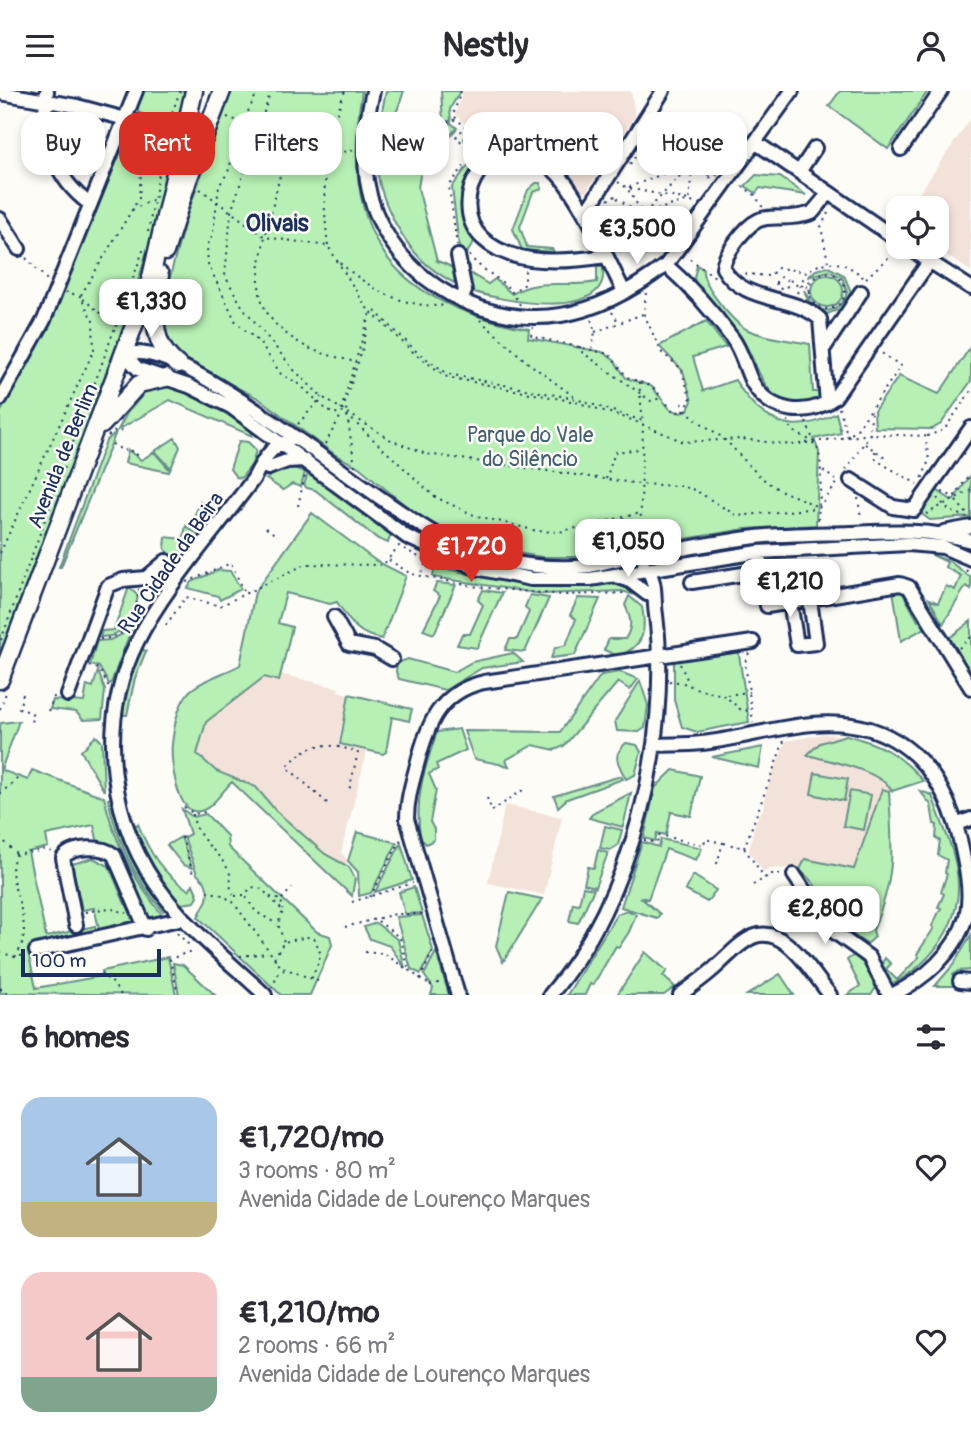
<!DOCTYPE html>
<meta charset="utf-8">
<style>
:root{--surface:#fff;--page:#f7f7f7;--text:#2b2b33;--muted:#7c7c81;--accent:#d93025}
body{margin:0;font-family:Pangolin,sans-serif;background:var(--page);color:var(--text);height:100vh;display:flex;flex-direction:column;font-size:26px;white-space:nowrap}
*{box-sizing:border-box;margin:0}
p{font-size:23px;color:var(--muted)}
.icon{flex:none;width:38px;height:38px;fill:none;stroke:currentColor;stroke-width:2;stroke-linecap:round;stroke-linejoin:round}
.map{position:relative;height:904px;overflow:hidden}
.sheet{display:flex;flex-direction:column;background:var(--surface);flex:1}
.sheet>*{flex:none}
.top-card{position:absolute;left:21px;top:21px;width:929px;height:63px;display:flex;gap:14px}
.fabs{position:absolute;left:886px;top:105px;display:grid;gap:14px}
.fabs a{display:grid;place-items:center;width:63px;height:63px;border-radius:14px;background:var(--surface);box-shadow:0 4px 10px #0003;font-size:35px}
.scale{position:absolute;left:21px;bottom:18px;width:140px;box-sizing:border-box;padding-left:7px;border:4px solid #1b2f5e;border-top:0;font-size:19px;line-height:24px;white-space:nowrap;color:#1b2f5e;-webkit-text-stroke:5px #fdfcf7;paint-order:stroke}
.price{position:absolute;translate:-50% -60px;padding:0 16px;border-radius:14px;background:#fff;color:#222;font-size:23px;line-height:46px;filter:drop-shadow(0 2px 4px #0008)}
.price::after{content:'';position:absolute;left:50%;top:42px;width:21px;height:16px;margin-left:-10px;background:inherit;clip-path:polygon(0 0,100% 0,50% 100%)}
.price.selected{background:var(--accent);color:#fff}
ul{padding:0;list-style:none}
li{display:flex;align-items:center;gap:21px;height:175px;padding:0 21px}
li span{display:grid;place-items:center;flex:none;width:196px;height:140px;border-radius:21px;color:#555}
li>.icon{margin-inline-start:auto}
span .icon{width:84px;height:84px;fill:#fffc;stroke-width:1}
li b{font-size:30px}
h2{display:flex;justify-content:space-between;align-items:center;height:84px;padding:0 21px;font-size:30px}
.chip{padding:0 24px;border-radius:21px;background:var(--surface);box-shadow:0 4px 10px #0003;font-size:24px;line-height:63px}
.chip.selected{background:var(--accent);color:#fff}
header{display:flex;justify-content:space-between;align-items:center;height:91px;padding:0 21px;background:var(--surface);font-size:32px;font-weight:700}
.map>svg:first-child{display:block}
.built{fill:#f3e2d9}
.green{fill:#b6f0b4;stroke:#689089;stroke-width:2}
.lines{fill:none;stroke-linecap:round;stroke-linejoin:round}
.minor-casing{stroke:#1b2f5e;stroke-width:18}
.major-casing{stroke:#1b2f5e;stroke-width:21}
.path{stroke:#1b2f5e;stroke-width:2;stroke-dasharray:2 5;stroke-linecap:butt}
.minor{stroke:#fdfcf7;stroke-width:12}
.major{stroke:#fdfcf7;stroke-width:16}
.labels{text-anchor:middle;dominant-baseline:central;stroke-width:5;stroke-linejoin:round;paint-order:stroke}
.park-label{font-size:21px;fill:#425f74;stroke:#fdfcf7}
.street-label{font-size:21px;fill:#1b2f5e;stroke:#fdfcf7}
.quarter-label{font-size:24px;font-weight:bold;fill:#1b2f5e;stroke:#fdfcf7}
</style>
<header><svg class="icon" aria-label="menu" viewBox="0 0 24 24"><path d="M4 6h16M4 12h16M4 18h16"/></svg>Nestly<svg class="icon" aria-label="person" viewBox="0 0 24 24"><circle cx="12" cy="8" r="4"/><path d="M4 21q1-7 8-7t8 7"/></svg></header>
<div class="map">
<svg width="971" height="904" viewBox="0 0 971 904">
<rect width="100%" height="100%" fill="#fdfcf7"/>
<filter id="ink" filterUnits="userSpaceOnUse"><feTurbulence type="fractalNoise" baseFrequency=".0143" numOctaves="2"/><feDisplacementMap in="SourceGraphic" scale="14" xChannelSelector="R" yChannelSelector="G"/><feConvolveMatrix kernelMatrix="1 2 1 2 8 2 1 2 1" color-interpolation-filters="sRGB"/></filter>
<g filter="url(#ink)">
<!-- built -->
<path class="built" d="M463,0H631L635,25L586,101H581L558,74L530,58L504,55L490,59L455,23Z
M971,27V180L932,156H936V117H909Z
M280,583L339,597L338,600L348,603L338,654L367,660L341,761L348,770L345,774L325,763L276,720L256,696L216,680L197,663L206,631L264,585L278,590Z
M823,643L855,645L876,652L907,672L923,689L890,701L891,776L805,782L801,776L770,778L764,782L749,760L755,731L763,718L767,697L786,650Z
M505,714L562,726L544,804L488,792Z"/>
<!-- green -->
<path class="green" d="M142,0H189L180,28L171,32L139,22L137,17Z
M231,0H362C339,141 388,212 529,238L528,247L602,261L614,269L626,287L651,295L670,318L680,322L688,319L692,310L683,280L659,255L706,230L726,256L693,266L703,300L735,289C760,330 791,347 836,322L841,342L814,348L819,361L816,434L745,438L575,466H542L493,458L446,441L418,425L359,376L337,365L258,307L175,265L164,247L167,197L185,130Z
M386,0H404C399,14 394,36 378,41Z
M441,0H460L450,18L451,30H443Z
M840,0H928L888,58L829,15Z
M451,32L457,37L421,78L418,97L437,170C449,174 458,178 461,190L456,193C443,186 430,178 420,167C398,145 368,88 380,57L387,55L401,43H415L431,33Z
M131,36L167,48C173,65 162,89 162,108L123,243L0,571V322L48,238Z
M469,42L489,62C469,79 458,128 475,149L467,162L459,156L452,96L478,61L464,48Z
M756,84L780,86L806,104L760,97L756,102L745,95Z
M536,92H540L542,98L533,101L520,136L527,156L552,158L554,161L522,159L513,138L528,99Z
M463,172L469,173L468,181L488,193L495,188L512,203C539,186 567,197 597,191V175L603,176C611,233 496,209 468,199Z
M697,174L703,178C701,193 732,230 746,238C764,247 791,249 810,253L813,301H821L822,307C767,328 763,284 743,249C731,229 712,213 697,195L694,187Z
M828,176L844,184L851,201L843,217L827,223L810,216L804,199C807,204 809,209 813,213C826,227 844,216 847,201L842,186L828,180L808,186L816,179Z
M811 200a16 16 0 1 1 32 0a16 16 0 1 1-32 0Z
M971,255V290L941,333L932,338L875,337L874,320L899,285L939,303Z
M170,293L242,330L251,337L252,345L170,309L118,339L127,322L142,305L141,296Z
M116,341L61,476H59L106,350Z
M175,347L180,356L171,377L155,360Z
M239,350L248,351L256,359L252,373L241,387L236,386L230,378Z
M128,359L141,369L154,361L170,379L169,381L125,372Z
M293,377L305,381L301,396L292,393L283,399L266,388L283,378Z
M308,382L391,442L388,452L378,448L315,399L307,397L304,394Z
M971,384V426L930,429L920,422L935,398L950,408H954Z
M200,411L212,423L203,440L192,431Z
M312,422L376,470L406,485L382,548C357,544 350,531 337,511L330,513L286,502L278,532L292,536L279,590L264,586L206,631L197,663L216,680L256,696L276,720L325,763L349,776L355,787L352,805L232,691C223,699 212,718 200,720C177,726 170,669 172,653C174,636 177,616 188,602C198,590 226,582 240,574L255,501Z
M186,435L199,445L184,465L172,467L165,458L166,446L183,448Z
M932,464L949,470L971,487V498L966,495L943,533L929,508L938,512L946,495L955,499L961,485L945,476L947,471Z
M435,475C477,484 520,498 563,496C585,496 620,485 635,504L622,500L542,503L433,486Z
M218,479L230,480L241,498L220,509L218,505L188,497L192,491Z
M437,492L456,494L434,543L423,539L440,505L433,500Z
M129,496L138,505L132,533L111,545L100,546L102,540L114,539Z
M483,499L502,502L477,557L457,554L462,543H470L483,514L478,509Z
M893,499H901L918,530L926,527L927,536L901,550Z
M530,504L549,507L525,561L505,559L510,548H517L529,521L525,516Z
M629,505L642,516C647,541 643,556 618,565L604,559L609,548H625C633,536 631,527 625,514Z
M578,507L600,508L575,564L551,567L555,557L566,554L576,528L570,524Z
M971,530V589L946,550Z
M131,539L111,592L109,593L99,576L90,574L97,550L110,549Z
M738,557L749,631L697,641L682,636L674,609V567Z
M141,558L146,560L135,587L127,624H122L130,586Z
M513,562L523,571L482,577L445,599L399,588L396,581L397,572L408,568L454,581L472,571Z
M98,580L105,599L102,628L83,629L76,621L50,618L53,609L84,611L87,594L93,596Z
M620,581L638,588L630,599L618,591L564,655L555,659L533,654L506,669L509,675L474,668L464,640L560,641L601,584Z
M640,590L648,614L645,637L639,641L617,640L615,630Z
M349,603L412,618L409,630L392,626L386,661L383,663L340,653Z
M19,630L1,679L28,689L32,679L104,706C115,753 135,793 167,829H152L146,825L120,767L98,753L94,734L46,744L48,756L28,761L46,846L95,835L97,845L28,860L36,897L102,885V880L168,866L176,904L0,902V635L1,632Z
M459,638L466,659L436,673L438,678L429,683L436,699L430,731L434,738V749L426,753L421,748C413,710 425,676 437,641Z
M846,644C878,652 902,664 923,690L892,700C880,679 830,670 807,664L820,652Z
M96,645L102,651L104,700L81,660Z
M626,652L637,654L641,661L635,684L626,688C618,672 611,665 626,652Z
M763,656L759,677L712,666Z
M673,679L700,685L691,725L671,721L666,744L657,742L655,750L644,747L655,697Z
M815,682L848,688L844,710L811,703Z
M621,685L623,688L567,708L558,716L554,705Z
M882,698L889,700C892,758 897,784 873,839L875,846L867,853C832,834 829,803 800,779L805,768L854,778Z
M850,700L871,704L864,739L843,735Z
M920,700L932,704C940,729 954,756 957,782C964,830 933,871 893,893L888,889L882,872L885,867L891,873L886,878L897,889L919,866L917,863L934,837L932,835L941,817L938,816L944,803L941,801L947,783L945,782L947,769L938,764L940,749L936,748L937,734L934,733L931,714Z
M631,702L623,736L589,727L594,721Z
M111,707C120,748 138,787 166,818L163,820C135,788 117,750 108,708Z
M182,718L193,726L206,723L227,745L228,756L317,841L330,845L332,854L310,904H281L198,826L207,809L208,800L205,791L197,783L184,746L190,743Z
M138,733C149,761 162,783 189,799L193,793L198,805L195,811L181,813C158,795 145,762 134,735Z
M605,735L622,739L618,754L610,759L600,757Z
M357,741L397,752L371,802L359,805L358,781L348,770Z
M181,746L192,777L183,774L167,754Z
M661,748L702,757L696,769L666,758L648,808L640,806L660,823L657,827L621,816L642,751L659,756Z
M401,752L412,789L375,801Z
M598,759L608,762L595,796L584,793L588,776L594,777Z
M93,767L109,775L125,813L134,817L131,827L140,831L101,845L94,817L82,819L72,773Z
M693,784L716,799L707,811L685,799Z
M414,796L422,822L405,823L399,801Z
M583,796L594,798L578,832L569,830L573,812L579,813Z
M509,801L542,808L503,871L496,855Z
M627,819L636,824L629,841L619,856L616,855L593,894L590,893L585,904H567L617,823Z
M422,824L433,859L421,883L411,878L396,826Z
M376,832L398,849L405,877L390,855L370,848L364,836Z
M971,844V879L958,880L953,884L954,895H935L954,873Z
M436,861L449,904H431L433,897L424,884Z
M645,861L667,880L663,885L675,896L664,904H617Z
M854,864L865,874L877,895L871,904H847L860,895L847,869Z
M173,872L183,874L215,904H179Z
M780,883L794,904H747Z"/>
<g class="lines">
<!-- minor casing -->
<g class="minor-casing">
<path id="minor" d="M47,0C40,43 54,88 90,113
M373,0C366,29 363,61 367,90C381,179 475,238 561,224C599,218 636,197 666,174L792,0
M0,2L77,15L185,44
M755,51L898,149
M901,58L941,0
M799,81L815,57
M0,128L19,158
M590,131C578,112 567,89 549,75C489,31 445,111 482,147C512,176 568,171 606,165
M907,156L971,197
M458,165L465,200L461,209
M666,174C690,195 713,221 732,247C742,260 745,277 752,291C770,323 808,327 835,306L929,171
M624,201L590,131V115L663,0
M824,257L861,201
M0,308L44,229L136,0
M827,312L820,228C792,203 743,213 723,177C724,167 730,160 735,152C764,111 773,135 812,122L829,102
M268,377L287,370L304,369
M851,389L893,416L914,419L971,337
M944,441L971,436
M971,450C930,438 893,440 851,442C819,443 787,443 756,446C715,451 676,460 635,465C620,467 605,472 589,475C554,479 513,473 479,464C400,441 185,239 125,264L138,278L189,295L231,316L407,446L476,477L531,488H590L759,461L908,453L943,456L971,468
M759,461L767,515L900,493L909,496L971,597
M616,485L630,490L647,503
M692,491L762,480
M790,511L797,554L816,552L810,509
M334,526L349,553L375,558L392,568
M68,604L108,495L123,489L146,487L166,470
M654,654C670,653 687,654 702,652C757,646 815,621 870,638C929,657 954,711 964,768C968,786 971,807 966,826C955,862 925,888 892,904
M958,733L971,728
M794,784L830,838L869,866L889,904
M76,834L63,767C72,755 102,754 114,764L146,838
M36,860L184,827
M960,890L971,891
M265,904C232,873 194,843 166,807C109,735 96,634 137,551C164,496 217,438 254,387C262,371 270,355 288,350
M458,904L407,728C407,709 412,692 417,674C427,634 439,601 484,591L753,551
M550,904C633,808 671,648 656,524C653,505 658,490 644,474
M680,904C693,894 707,885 719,873C740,854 758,830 787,853C804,866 817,888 830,904"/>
</g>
<!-- major casing -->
<g class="major-casing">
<path id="major" d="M165,161L188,89L222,0
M160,184C155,219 148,251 178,274
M102,334L139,293L166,287
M0,589L149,195L194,0"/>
</g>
<!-- path -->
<path class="path" d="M258,0L243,31L228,81L219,95L213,142L207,156L208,173L236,231L259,251L281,283L299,293L328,320L335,323L341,319L371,219
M271,0L231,121L225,185L242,215L294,279L322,306L391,349L426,363L640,393L680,395L695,399L737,425L818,417
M461,0L453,24L489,60
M227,26C281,44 291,78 355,58
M170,28L180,0
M670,34V46L733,52L737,55
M695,52L696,38
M376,56L386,54L400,42C419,40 432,32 452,31L456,27
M286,58C280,84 274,111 267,137C255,189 249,223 303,254C319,263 338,266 355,271
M728,65L730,52
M693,71L689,109L643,123L627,97Z
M630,73L659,33L746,45
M721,73L726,68
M718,84L708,87L707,84L716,82L719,75
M618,91L627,97L689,109L696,114
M742,95L755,104L763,117
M200,98L265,146L328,155L366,216L415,263L447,286L576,311L632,329L684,351L742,348L792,354L870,343L925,345L929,369L921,391
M617,107L671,146L659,161
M608,109L613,105L620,107
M132,119L152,109
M602,121L658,160
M645,122L693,71V65
M828,122L821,136L828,170
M679,123L682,132
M148,141L165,51
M328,154C321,100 324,52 345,0
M457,155L449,95L474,62L456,46L465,36
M615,155L626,139
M469,164C481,180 500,186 512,201
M26,167L49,191
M690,168L715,186
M340,172C371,198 399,215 441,215L443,212
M809 200a18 18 0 1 1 36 0a18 18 0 1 1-36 0Z
M745,183L769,185L778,177L806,181
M776 192a6 6 0 1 1 12 0a6 6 0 1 1-12 0Z
M866,187L891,164
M790,189L799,196L805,193
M797,202L806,181C828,166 846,170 865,188
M810,203L806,193L815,186
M81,204L139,107L144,44
M83,208L117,235
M520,214L512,201L525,193V178
M375,220L417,261L448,283L576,308L643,330
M612,221L619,232
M480,229L527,271L576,307
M592,229L595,241L592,257
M533,236L531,245L609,263L627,286L653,296L673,320L683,321L691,309L681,277L661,261L644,223L646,201
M595,241L643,223
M580,255L579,259L651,310L661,307
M639,291L643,333L640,453
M682,312C692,330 712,337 726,350C743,366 754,383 773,395C787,404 803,407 817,416
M839,317L848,346L858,337L901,275L880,261
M347,324L435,406L474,424L537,440L559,441L641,422
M788,329C790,345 807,344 815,354C826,366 818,414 818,431
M806,331L814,351
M298,333L322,306
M108,345L116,339L124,341
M927,345L944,339L971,300
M112,353L124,360L128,358L142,367
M325,353L343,321
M865,353L885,366
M875,360L876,369L917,393
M355,375L345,311L363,256L370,222
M846,379L870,343L871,322
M606,388L615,361L640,358
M942,401L954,406L971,381
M858,407L861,427
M937,407L950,420L967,426
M956,410L968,424
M298,415L305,384
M819,417L838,391L821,378
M926,423L971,399
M266,437L276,444
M0,462L94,259L93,230L80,205L66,201
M389,469L411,483L478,496L564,504L626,502
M966,479L971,485
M187,491L231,472L244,500
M133,534L139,498
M166,534L186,506L220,515L306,473L383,474L399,455L426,470L421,485
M100,548L111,547L134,535
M1,549L144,157
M959,557L971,546
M749,562L745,571L753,632
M680,573L688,590
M89,575L99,578L110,598
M669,590C687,591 688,595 701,599C727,605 720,601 741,619L752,620
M23,603L19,617L32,622L31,634
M727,604L749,601
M0,618L7,599
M48,620L54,606L58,605
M0,703L18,687
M487,707L492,720L523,699
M327,712L287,676C311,648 326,652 358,661L349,700
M184,716L194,723L206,721
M193,723C194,747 219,760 229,780C233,790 227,796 235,805
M0,746L16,763
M182,746L193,783
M644,749L657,752L659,744L704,754L705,748L723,752L716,776
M724,752L744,757L765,787
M744,757L784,650
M753,794L772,783L783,784
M207,800L222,804L233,811L281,876L318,890
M235,805L244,804L252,796L262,798L283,820L278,833L284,851
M246,806L256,821L277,833
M270,806L281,809L283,819
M370,806L401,748
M282,808L292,797
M352,811L413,792
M85,821L109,817L127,822
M378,830L400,847L409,879
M345,836L395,823H423
M177,842L190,855
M0,861L15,866L26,864
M365,861L385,863L430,894
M240,865L268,862
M15,866C41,831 0,791 16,764L45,759L53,761
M274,867L284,851L307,846L315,848L321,864L312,887
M100,883L111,890L121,904
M420,888L434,858
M430,894L442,891
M0,897L11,904
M272,897L278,883L284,879
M0,898L9,904
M178,904L170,868L194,859"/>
<!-- minor -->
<use href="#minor" class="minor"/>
<!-- major -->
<use href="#major" class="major"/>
</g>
</g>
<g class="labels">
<!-- park labels -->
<g class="park-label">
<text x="530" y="344">Parque do Vale<tspan x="530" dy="24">do Silêncio</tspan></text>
</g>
<!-- street labels -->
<g class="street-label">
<text transform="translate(63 365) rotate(-68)">Avenida de Berlim</text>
<text transform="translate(171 472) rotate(-55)">Rua Cidade da Beira</text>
</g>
<!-- quarter labels -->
<g class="quarter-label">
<text x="277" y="132">Olivais</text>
</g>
</g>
</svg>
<div class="fabs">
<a><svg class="icon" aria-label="locate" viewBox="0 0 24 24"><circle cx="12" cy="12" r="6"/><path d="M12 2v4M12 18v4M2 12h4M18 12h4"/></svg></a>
</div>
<div class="scale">100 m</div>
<b class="price" style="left:637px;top:175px">€3,500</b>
<b class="price" style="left:151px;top:248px">€1,330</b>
<b class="price" style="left:628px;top:488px">€1,050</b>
<b class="price selected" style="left:471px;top:493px">€1,720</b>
<b class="price" style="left:790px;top:528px">€1,210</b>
<b class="price" style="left:825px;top:855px">€2,800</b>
<div class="top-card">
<a class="chip">Buy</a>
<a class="chip selected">Rent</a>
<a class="chip">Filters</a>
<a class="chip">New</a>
<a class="chip">Apartment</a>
<a class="chip">House</a>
</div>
</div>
<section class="sheet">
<h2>6 homes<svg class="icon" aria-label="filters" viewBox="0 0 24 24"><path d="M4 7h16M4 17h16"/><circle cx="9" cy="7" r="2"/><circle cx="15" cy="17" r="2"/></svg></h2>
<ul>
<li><span style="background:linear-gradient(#a9c7e8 75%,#c2b280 0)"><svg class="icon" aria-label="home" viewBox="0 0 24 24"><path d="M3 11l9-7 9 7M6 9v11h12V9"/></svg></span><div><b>€1,720/mo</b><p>3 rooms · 80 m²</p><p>Avenida Cidade de Lourenço Marques</p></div><svg class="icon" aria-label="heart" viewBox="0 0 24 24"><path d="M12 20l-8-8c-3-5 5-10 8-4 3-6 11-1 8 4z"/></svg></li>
<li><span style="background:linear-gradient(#f6c9c9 75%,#7fa58c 0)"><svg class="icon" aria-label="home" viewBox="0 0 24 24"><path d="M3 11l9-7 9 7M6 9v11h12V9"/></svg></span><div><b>€1,210/mo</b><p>2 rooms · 66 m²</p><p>Avenida Cidade de Lourenço Marques</p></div><svg class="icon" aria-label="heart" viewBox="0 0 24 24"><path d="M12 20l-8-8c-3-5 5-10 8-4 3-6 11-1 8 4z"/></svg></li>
</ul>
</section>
